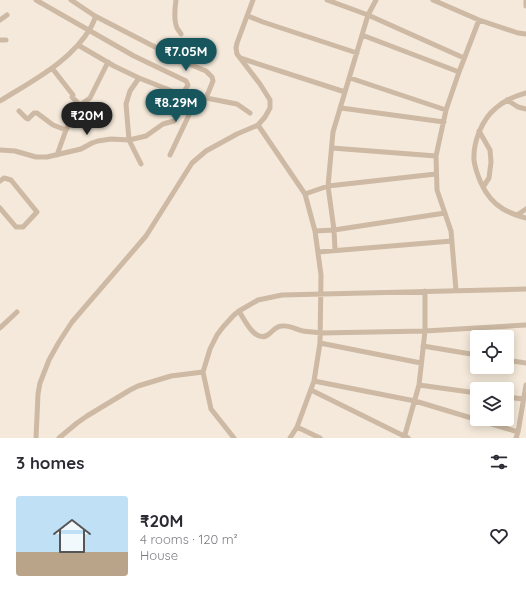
<!DOCTYPE html>
<meta charset="utf-8">
<style>
:root{--surface:#fff;--page:#f2f2f3;--text:#2b2b33;--muted:#7c7c81;--line:#e1e1e2;--accent:#18565e}
body{margin:0;font-family:Quicksand,sans-serif;background:var(--page);color:var(--text);height:100vh;display:flex;flex-direction:column;font-size:15px;white-space:nowrap}
*{box-sizing:border-box;margin:0}
p{font-size:13px;color:var(--muted)}
.icon{flex:none;width:22px;height:22px;fill:none;stroke:currentColor;stroke-width:2;stroke-linecap:round;stroke-linejoin:round}
.map{position:relative;height:438px;overflow:hidden}
.panel{display:flex;flex-direction:column;background:var(--surface);flex:1}
.panel>*{flex:none}
.controls{position:absolute;left:470px;top:330px;display:grid;gap:8px}
.controls a{display:grid;place-items:center;width:44px;height:44px;border-radius:4px;background:var(--surface);box-shadow:0 2px 10px #0003;font-size:20px}
.price{position:absolute;translate:-50% -34px;padding:0 9px;border-radius:14px;background:var(--accent);color:#fff;font-size:13px;line-height:26px;filter:drop-shadow(0 1px 2px #0008)}
.price::after{content:'';position:absolute;left:50%;top:24px;width:12px;height:9px;margin-left:-6px;background:inherit;clip-path:polygon(0 0,100% 0,50% 100%)}
.price.active{background:#222;color:#fff}
ul{padding:0;list-style:none}
li{display:flex;align-items:center;gap:12px;height:100px;padding:0 16px}
li+li{border-top:1px solid var(--line)}
li span{display:grid;place-items:center;flex:none;width:112px;height:80px;border-radius:4px;color:#555}
li>.icon{margin-inline-start:auto}
span .icon{width:48px;height:48px;fill:#fffc;stroke-width:1}
li b{font-size:17px}
h2{display:flex;justify-content:space-between;align-items:center;height:48px;padding:0 16px;font-size:17px}
.map>svg:first-child{display:block}
.lines{fill:none;stroke-linecap:round;stroke-linejoin:round}
.minor{stroke:#cdb9a4;stroke-width:5}
</style>
<div class="map">
<svg width="526" height="438" viewBox="0 0 526 438">
<rect width="100%" height="100%" fill="#f4e9da"/>
<g class="lines">
<!-- minor -->
<path class="minor" d="M36,0L134,56L186,81L188,85L182,95
M71,0L95,16L184,62L206,71L212,77L213,81L206,98H201L190,99L186,97L172,91L139,78L114,66L78,45
M176,0C175,7 174,21 177,28C178,30 180,32 181,34
M327,0L368,15L464,58
M433,0L479,20L518,33L526,34
M526,0V6
M248,16L263,22L357,53
M0,20L7,15
M362,35L459,72
M0,40H6
M240,58L345,92
M52,68L73,95L72,97L80,105
M139,78L130,91L126,104L129,140L141,164
M350,78L446,110
M526,93C515,96 505,100 496,108C482,119 473,142 474,160C475,169 478,176 481,183C486,194 493,203 503,209C510,213 518,216 526,218
M206,98L237,104L250,113
M507,100L518,107L526,109
M0,101C32,81 72,61 91,27C93,23 95,20 95,16
M341,108L444,122
M19,111L26,118L28,119L34,113H37L53,125L66,130
M258,125L305,194L315,231L321,275L320,343L314,381L297,427L290,438
M479,131L490,150L491,162L489,178L483,187
M332,148L436,156
M0,150L15,151L36,157H47L81,149L92,143L98,141L111,139L129,140L146,136L163,124L174,121
M57,155L66,130L80,105L90,98L108,62
M170,155L197,98
M0,181L4,178L11,180L37,212L23,227H16L0,208
M305,194L328,186L436,174
M517,215L526,209
M315,231L334,230L445,213
M335,250L334,230L328,186L333,132L368,15L376,0
M318,252L452,241
M456,290L451,231L437,190L436,156L446,110L459,72L479,20
M239,311C244,319 256,345 269,334C273,331 276,326 282,326C288,325 296,329 303,331C309,332 315,332 321,333L425,331L526,325
M0,328L17,312
M320,343L421,363
M423,346L477,355
M507,360L526,363
M314,381L415,401L518,432
M419,385L477,393
M311,390L408,438
M507,397L523,399
M297,427L320,438
M36,438L38,394L40,383L49,360L59,342L72,322L146,236L192,163L206,151L237,134L258,125L265,117L270,108V100L260,84L237,54L236,48L237,43L253,0
M59,438L77,423L87,416L130,390L138,386L171,376L203,372
M234,438L211,409L203,372L210,349L217,335L223,327L234,315L239,311L258,300L282,295L526,289
M404,438L419,385L425,331V291
M516,438L518,432L526,385"/>
</g>
</svg>
<div class="controls">
<a><svg class="icon" aria-label="locate" viewBox="0 0 24 24"><circle cx="12" cy="12" r="6"/><path d="M12 2v4M12 18v4M2 12h4M18 12h4"/></svg></a>
<a><svg class="icon" aria-label="layers" viewBox="0 0 24 24"><path d="M12 4l9 5-9 5-9-5zM3 14l9 5 9-5"/></svg></a>
</div>
<b class="price" style="left:186px;top:72px">₹7.05M</b>
<b class="price" style="left:176px;top:123px">₹8.29M</b>
<b class="price active" style="left:87px;top:136px">₹20M</b>
</div>
<section class="panel">
<h2>3 homes<svg class="icon" aria-label="filters" viewBox="0 0 24 24"><path d="M4 7h16M4 17h16"/><circle cx="9" cy="7" r="2"/><circle cx="15" cy="17" r="2"/></svg></h2>
<ul>
<li><span style="background:linear-gradient(#bfe0f5 70%,#b9a48a 0)"><svg class="icon" aria-label="home" viewBox="0 0 24 24"><path d="M3 11l9-7 9 7M6 9v11h12V9"/></svg></span><div><b>₹20M</b><p>4 rooms · 120 m²</p><p>House</p></div><svg class="icon" aria-label="heart" viewBox="0 0 24 24"><path d="M12 20l-8-8c-3-5 5-10 8-4 3-6 11-1 8 4z"/></svg></li>
</ul>
</section>
